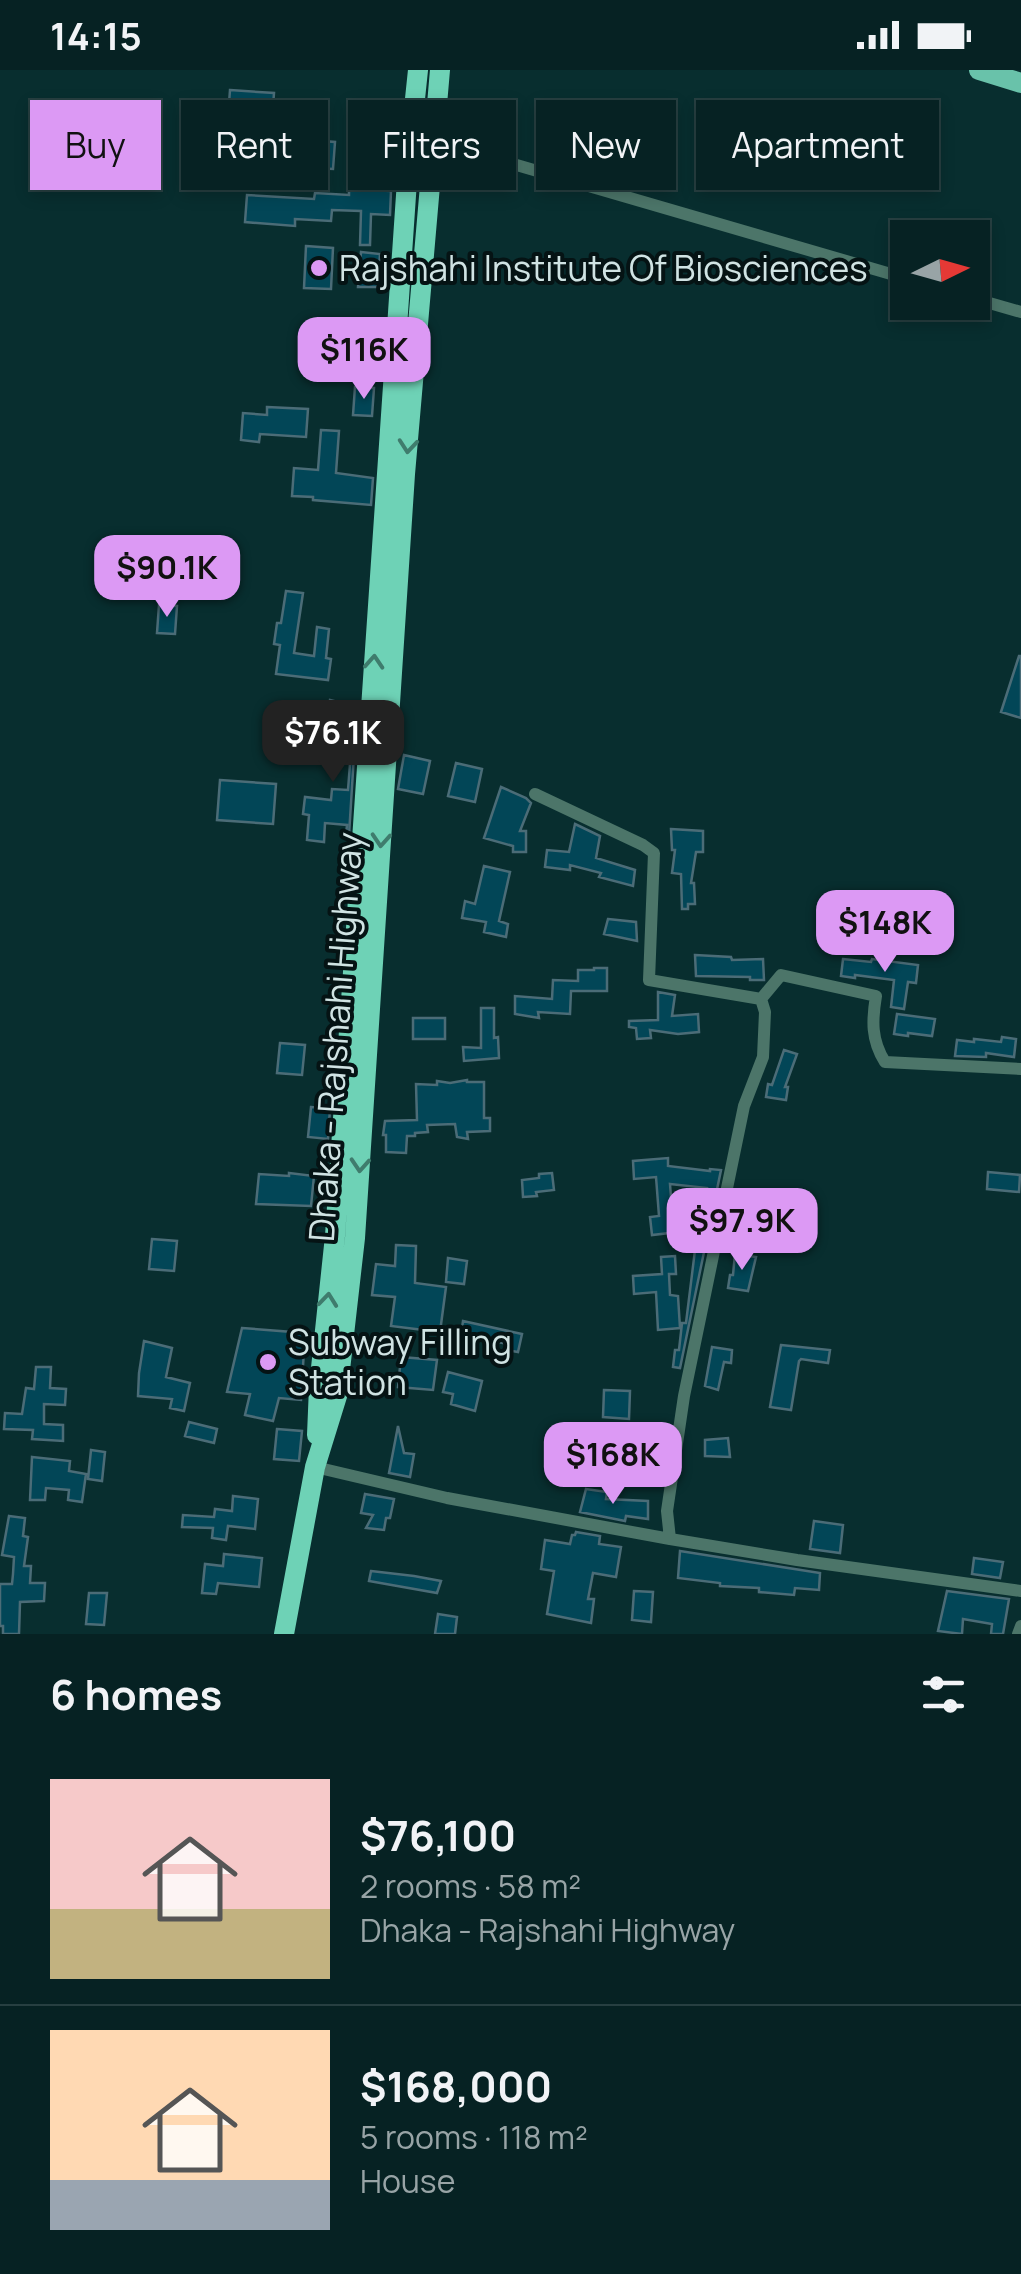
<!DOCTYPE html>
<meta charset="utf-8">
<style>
:root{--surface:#062223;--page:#0f2a2b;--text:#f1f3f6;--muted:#98a4a6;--line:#273f41;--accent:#dc99f4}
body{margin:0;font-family:Manrope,sans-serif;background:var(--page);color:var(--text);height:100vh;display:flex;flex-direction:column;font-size:38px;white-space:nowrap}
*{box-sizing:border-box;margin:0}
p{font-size:32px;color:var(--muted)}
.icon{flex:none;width:55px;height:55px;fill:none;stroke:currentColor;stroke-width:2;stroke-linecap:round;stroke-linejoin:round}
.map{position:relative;height:1564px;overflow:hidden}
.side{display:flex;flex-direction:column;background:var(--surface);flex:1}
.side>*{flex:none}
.top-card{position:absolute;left:30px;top:30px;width:962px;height:90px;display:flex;gap:20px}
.needle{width:65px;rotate:85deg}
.controls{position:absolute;left:890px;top:150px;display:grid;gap:20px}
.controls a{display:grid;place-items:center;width:100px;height:100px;border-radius:0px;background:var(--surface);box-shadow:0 5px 15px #0003,0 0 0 2px var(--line);font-size:50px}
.price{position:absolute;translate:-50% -85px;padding:0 22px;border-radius:20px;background:var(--accent);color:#111;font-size:32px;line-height:65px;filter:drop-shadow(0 2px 5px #0008)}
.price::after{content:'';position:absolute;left:50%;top:60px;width:30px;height:22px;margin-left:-15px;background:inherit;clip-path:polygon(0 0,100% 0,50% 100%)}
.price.selected{background:#222;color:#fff}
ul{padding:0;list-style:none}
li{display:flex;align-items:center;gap:30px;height:250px;padding:0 50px}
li+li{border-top:2px solid var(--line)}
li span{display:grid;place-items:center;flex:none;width:280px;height:200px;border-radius:0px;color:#555}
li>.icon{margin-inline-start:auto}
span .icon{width:120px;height:120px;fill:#fffc;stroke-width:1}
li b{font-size:42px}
h2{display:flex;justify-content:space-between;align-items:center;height:120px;padding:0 50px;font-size:42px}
.chip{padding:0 35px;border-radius:0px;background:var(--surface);box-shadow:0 5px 15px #0003,0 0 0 2px var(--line);font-size:35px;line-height:90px}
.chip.selected{background:var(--accent);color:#111}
.status{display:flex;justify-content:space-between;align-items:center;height:70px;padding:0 50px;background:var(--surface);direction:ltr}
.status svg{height:28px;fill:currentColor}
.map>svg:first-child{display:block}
.building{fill:#024657;stroke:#4b6c77;stroke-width:2.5;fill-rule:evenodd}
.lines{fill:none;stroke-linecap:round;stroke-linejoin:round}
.minor{stroke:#4c7569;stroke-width:12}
.primary{stroke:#69c2aa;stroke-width:20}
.trunk{stroke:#6ed2b6;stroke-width:20}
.oneway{stroke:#3f7c6d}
.poi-dot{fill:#dc99f4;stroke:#051314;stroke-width:4}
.labels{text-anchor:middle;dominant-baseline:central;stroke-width:8;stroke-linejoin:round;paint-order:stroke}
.poi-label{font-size:35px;fill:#d0e3e3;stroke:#051314;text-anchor:start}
.street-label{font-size:35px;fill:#d0e3e3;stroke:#051314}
</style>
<div class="status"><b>14:15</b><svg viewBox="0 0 49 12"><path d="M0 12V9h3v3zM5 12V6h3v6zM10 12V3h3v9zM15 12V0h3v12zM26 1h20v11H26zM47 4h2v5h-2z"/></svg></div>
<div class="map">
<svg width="1021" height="1564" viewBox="0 0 1021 1564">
<rect width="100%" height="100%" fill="#082e2f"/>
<!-- building -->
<path class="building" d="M230,20L274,23L271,64H310V70L335,72L333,99L315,98V92L266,91V89L238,87L241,48L228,47Z
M188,61L206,62L204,89L186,88Z
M376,77L394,78L392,104L374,102Z
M349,119L391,121L390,145L371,144L370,175H360L361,141L332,140L331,151L295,149V156L245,152L247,125L314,129L315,123L349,125Z
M306,176L333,178L331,219L304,218Z
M361,182L380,184L378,217H358Z
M336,251L377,253L375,280L334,278Z
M355,317L374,318L372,346L353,345Z
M267,337L308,339L306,367L260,364L259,372L241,370L243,343L267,345Z
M321,360L339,361L336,403L373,408L371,435L313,430V427L292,426L294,398L318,400Z
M286,521L303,523L294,583L314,586L317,557L329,559L326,588L331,589L328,610L276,604L280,575L274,574L277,553H281Z
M159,535L177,536L175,564L157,563Z
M1019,586H1021V648L1001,642Z
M330,630L357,637L349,765H346L347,755L325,753L324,772L307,770L309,745L303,744L305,727L331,730L332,719L348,720L353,655L327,651Z
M294,640L315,643L312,664L291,661Z
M404,685L430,691L423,724L398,719Z
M456,693L482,699L475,732L448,726Z
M220,710L276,714L273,754L217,750Z
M501,717L526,728L531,733L520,761H526V782H513V776L484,768Z
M575,754L600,766L596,788L635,800L633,816L599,807L601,803L570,795V800L545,797L547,780L569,782Z
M671,759L703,761V782H696L691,813H694L695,834H688V839H682L681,804L672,803L675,780H672Z
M484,796L510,802L499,851L508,854L506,867L484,862L486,852L462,848L465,831L475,834Z
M608,849L636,852L637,871L604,864Z
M695,885L731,887L732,890L763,889L764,910H750V907L696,906Z
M843,889L871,892L872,889L918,895L916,913L908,912L904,939L891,937L894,910L855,905V908L841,906Z
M594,898H607V921H571L570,944L538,942L539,948L515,944V926L552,929L553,910L578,911V900H594Z
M658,922L675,925L672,946L698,944L699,962L678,964L650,960L651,968L637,969L636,958L629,957V951L658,950Z
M481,938H494V968L498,967L499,988L464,991L463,977L481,978Z
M897,944L935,949L932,966L908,963V966L894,964Z
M413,948H445V969H413Z
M1002,967L1016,969L1014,987L986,983V987L955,986L957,970L974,972V969L1001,972Z
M280,973L305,975L302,1005L277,1003Z
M784,980L797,984L785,1017H788L786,1030L766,1027L768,1014L772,1015Z
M467,1010V1012H484V1048H490V1061L467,1062L468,1069L457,1067L455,1054L427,1055L428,1062L415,1063V1066H407L406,1083L386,1082V1065H383L385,1051L417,1050L416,1014L437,1015V1011L450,1013Z
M311,1037L330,1039L328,1069L308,1067Z
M668,1088V1096L710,1101V1099L721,1100L680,1298L673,1297L675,1280H679L682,1253H686L696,1172L671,1174L670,1163L652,1165L650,1147L659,1146L656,1107L634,1109L633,1091ZM670,1114L707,1118L702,1151L700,1150V1154L673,1155Z
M988,1102L1020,1105L1019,1122L987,1119Z
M289,1103L314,1106L311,1136L256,1134L259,1104L289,1106Z
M552,1103L554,1120L536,1122L537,1126L523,1127L522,1110L539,1108V1104Z
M152,1169L177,1171L174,1201L149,1199Z
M396,1175L416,1176L415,1213L446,1217L440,1262L391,1256L395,1227L372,1225L376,1194L395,1196Z
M735,1184L756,1187L748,1221L728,1218L730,1205H733Z
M675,1186L676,1204H669L670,1225L678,1226L680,1258L658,1260L656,1222L634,1224L633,1206L662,1204L661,1187Z
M448,1188L467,1191L464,1214L446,1212Z
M463,1251L522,1264L518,1282L507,1280L508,1274L461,1265Z
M242,1258L305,1263L301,1330L279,1328L273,1351L245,1345L250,1324L227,1322Z
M144,1271L172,1278L166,1307L190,1313L184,1341L170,1338L172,1329L138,1326L139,1303Z
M781,1275L830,1280L828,1293L801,1289L799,1291L791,1340L770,1337Z
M712,1277L732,1280L731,1293L724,1292L718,1320L705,1316Z
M401,1287L437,1290L433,1320L398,1317Z
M36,1297H51L50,1318L66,1319L65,1335L44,1334V1354L63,1355V1371L32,1369L33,1360L4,1359L5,1343L22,1344L26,1318L34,1319Z
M448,1302L482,1311L475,1341L451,1334L453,1324L443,1322Z
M604,1320L630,1321L629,1349L603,1347Z
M189,1352L217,1359L214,1373L185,1366Z
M398,1356L404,1383L414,1384L410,1407L389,1403Z
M277,1359L302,1361L299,1391L274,1389Z
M728,1368L730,1387L705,1386V1370Z
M91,1380L105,1382L102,1411L88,1409Z
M32,1387L70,1391L69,1401L86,1404L82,1432L68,1430L69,1420L46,1418L45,1430H30Z
M586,1419L607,1422L606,1429L648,1431V1449L626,1446L625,1451L580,1442Z
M365,1424L394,1429L390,1448H386L384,1460L366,1458L373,1445L361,1443Z
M233,1426L258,1429L255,1459L228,1456L226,1470L212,1468L213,1458L182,1457L183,1445L214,1447L215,1439L232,1441Z
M9,1446L25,1448L23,1466L28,1467L24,1496H31L30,1513H45L44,1531L20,1532L19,1564H3V1556H0V1514H12L13,1504L14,1487L2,1485Z
M814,1451L843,1455L840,1483L810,1479Z
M576,1462L600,1466L599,1474L621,1477L616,1507L593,1503L588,1529H594L591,1553L547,1544L554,1501L541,1499L545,1470L570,1474L572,1465H575Z
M680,1481L820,1503L819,1520L795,1518L794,1525L759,1522V1518L720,1516V1513L678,1508Z
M224,1484L262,1488L259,1517L218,1513L216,1524L202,1523L205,1494L223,1496Z
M974,1488L1003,1492L1000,1508L972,1504Z
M371,1501L414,1506L441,1511L437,1523L369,1511Z
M634,1521L653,1522L651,1552L632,1550Z
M947,1521L1009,1529L1003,1564H991L992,1554L963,1549L962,1564L938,1561Z
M89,1523H107L104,1555L86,1554Z
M438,1544L457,1547L455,1564H435Z"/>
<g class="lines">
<!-- minor -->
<path class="minor" d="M434,71L908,209
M972,228L1021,242
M535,724L643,775L654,783L649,910L761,929L765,942L763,987L744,1036L684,1326L667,1441L670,1469L797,1490L1021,1521
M761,929L781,905L876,926C872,950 871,970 885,992L1021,999
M315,1397L447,1428L670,1469
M1018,1564L1021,1556"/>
<!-- primary -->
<path class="primary" d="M979,0L1021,13"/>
<!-- trunk -->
<path class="trunk" d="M317,1365L319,1317L335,1166L408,96L418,0
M284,1564L315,1397L337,1326L355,1168L405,404L440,0"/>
</g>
<!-- one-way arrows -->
<defs><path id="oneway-chevron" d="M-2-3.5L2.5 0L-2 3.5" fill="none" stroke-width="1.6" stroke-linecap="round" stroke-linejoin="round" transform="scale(2.5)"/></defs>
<g class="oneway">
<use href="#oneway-chevron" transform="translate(408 376) rotate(95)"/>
<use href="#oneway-chevron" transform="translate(374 592) rotate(-86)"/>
<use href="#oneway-chevron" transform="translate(381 770) rotate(94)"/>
<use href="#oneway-chevron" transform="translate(360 1095) rotate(94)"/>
<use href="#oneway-chevron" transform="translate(328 1230) rotate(-84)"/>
</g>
<!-- markers -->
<g class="poi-dot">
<circle cx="319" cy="198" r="10"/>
<circle cx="268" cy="1292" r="10"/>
</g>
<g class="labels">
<!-- poi labels -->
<g class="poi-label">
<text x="339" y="198">Rajshahi Institute Of Biosciences</text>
<text x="288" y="1272">Subway Filling<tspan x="288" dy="40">Station</tspan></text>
</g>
<!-- street labels -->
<g class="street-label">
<text transform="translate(335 967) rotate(-86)">Dhaka - Rajshahi Highway</text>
</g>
</g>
</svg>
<div class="controls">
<a><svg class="needle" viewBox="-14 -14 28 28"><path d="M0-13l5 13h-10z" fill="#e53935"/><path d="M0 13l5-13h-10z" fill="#98a4a6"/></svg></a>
</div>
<b class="price" style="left:364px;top:332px">$116K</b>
<b class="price" style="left:167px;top:550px">$90.1K</b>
<b class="price selected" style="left:333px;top:715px">$76.1K</b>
<b class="price" style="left:885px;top:905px">$148K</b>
<b class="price" style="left:742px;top:1203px">$97.9K</b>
<b class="price" style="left:613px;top:1437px">$168K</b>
<div class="top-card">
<a class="chip selected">Buy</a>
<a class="chip">Rent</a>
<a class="chip">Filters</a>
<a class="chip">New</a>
<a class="chip">Apartment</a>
</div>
</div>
<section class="side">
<h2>6 homes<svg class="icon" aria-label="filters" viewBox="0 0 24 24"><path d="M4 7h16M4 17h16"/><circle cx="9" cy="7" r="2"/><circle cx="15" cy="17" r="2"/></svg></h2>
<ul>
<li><span style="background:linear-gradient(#f6c9c9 65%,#c2b280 0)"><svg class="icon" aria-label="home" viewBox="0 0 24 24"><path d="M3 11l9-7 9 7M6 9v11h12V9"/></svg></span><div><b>$76,100</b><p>2 rooms · 58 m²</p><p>Dhaka - Rajshahi Highway</p></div></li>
<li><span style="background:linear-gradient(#ffd9b3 75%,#9aa5b1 0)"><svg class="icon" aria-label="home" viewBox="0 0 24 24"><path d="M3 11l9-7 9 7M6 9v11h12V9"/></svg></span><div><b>$168,000</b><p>5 rooms · 118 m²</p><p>House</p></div></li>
</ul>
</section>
